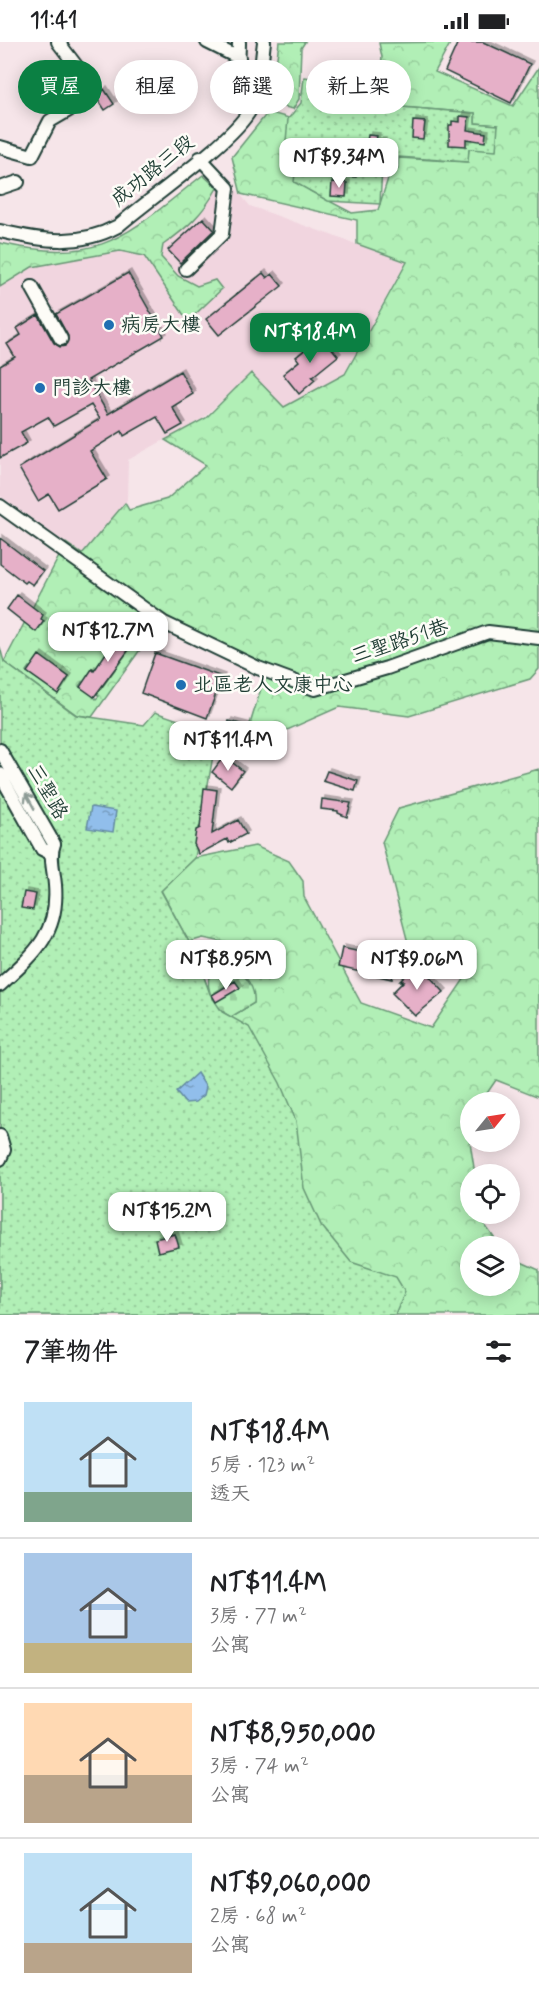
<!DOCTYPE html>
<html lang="zh-TW">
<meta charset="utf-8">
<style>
:root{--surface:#fff;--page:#f6f6f6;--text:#202124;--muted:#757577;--line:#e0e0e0;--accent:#0b8043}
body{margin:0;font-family:Mynerve,"LXGW WenKai TC",sans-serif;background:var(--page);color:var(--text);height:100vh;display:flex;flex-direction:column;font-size:22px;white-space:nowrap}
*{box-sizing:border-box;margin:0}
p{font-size:20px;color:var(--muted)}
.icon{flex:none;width:33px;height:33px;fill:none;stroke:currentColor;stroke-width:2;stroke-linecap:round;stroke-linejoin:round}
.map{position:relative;height:1273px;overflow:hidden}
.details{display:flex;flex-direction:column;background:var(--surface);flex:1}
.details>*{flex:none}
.banner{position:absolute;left:18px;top:18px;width:504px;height:54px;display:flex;gap:12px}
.needle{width:39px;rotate:60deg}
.controls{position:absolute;left:460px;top:1050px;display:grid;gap:12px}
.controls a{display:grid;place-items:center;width:60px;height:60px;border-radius:50%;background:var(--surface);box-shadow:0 3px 15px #0003;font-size:30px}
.price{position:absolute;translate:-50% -51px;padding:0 14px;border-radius:12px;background:#fff;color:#222;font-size:20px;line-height:39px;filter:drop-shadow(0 2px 3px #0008)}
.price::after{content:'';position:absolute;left:50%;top:36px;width:18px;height:14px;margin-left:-9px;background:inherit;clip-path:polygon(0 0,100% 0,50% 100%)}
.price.current{background:var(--accent);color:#fff}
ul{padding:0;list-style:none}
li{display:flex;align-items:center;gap:18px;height:150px;padding:0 24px}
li+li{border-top:2px solid var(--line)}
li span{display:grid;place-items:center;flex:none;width:168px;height:120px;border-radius:0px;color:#555}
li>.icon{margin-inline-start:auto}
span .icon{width:72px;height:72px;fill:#fffc;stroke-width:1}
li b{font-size:26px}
h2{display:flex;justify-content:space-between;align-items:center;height:72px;padding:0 24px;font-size:26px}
.chip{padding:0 21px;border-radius:27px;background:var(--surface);box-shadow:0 3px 15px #0003;font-size:21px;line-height:54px}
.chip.current{background:var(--accent);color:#fff}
.status{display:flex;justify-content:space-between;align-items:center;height:42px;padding:0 30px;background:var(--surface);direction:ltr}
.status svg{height:16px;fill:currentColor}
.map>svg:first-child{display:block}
.built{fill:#f1d5df}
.forest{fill:url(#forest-crowns);stroke:#689675;stroke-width:1.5;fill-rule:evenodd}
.cemetery{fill:url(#cemetery-stones);stroke:#689675;stroke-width:1.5}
.park{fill:url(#park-dots);stroke:#689675;stroke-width:1.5}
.water{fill:url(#water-ripples);stroke:#638aa2;stroke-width:1.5}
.building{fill:#e6b0c8;stroke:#1f3d34;stroke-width:1.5;filter:url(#shadow)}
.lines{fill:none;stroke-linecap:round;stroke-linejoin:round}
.minor-casing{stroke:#1f3d34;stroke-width:16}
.minor{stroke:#fdfcf7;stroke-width:12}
.oneway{stroke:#8e9c96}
.poi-dot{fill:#1f6fb2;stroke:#fdfcf7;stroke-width:2}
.labels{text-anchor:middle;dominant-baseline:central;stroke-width:5;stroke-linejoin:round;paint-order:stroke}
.street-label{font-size:20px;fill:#1f3d34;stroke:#fdfcf7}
.poi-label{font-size:20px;fill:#1f3d34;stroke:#fdfcf7;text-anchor:start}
</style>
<div class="status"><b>11:41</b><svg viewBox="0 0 49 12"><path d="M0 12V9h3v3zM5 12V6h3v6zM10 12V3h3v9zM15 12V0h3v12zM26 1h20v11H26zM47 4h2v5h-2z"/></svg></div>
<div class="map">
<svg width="539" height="1273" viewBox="0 0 539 1273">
<defs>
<pattern id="forest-crowns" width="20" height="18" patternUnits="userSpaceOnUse" patternTransform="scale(1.5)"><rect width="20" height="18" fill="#b1efb6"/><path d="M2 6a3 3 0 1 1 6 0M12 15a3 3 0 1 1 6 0" fill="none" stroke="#98ce9d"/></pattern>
<pattern id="cemetery-stones" width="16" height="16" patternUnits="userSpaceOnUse" patternTransform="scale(1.5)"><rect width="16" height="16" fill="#b1efb6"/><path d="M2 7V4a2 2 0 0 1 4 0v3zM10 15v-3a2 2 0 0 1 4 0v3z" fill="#98ce9d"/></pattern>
<pattern id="park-dots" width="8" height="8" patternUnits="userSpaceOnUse" patternTransform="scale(1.5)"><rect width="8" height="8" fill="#b1efb6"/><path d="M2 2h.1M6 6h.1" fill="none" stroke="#98ce9d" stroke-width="1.8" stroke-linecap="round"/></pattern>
<pattern id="water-ripples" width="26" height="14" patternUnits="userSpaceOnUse" patternTransform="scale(1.5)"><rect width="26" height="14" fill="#91beeb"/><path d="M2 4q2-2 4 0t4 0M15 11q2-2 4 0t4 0" fill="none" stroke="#769cbf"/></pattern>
<filter id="shadow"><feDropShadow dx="3" dy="-3" stdDeviation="0" flood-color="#0004"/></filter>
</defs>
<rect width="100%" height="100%" fill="#f6e5e9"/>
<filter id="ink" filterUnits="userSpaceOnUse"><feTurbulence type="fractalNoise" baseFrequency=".0167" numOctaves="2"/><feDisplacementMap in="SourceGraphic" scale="12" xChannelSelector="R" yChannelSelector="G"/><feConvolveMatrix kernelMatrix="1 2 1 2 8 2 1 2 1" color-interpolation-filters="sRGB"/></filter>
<g filter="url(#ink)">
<!-- built -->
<path class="built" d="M215,122L250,164L406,220L344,332L284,365L251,331L202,377L128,418L127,458L82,512L0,454V201L39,209H82L102,204L149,175Z"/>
<!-- forest -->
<path class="forest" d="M279,0H305L301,6L299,57L293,67L271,62Z
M451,0L435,30L513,64L539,25V627L530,637L409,674L339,665L242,708L268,624L162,577L92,675L77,673L4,620L66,501L82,512L125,461L129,468L167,457L206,423L165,398L206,376L251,331L284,365L345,332L407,220L357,202V178L241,152L232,115L268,70L289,76L284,121L296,122L310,149L352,171L378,168L391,127H398V116L467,120L469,107L498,83L475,81V71L376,63L382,15L379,1ZM122,587L127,590L125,593L139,600L135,605L132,603L97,652L99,654L96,657L85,645L83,647L79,644L82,640L85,641L92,627L94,629L110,607L108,605L111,601L114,603ZM39,613L69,635L66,639L64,638L58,652L26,629L29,625L31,626Z
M203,133L217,146C203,172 187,186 163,203L161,215L178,234L197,244L215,238L222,247L188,279L144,214L120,209L32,225L0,245V201C104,224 126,193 203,133Z
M539,727V1055L496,1038L481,1060H471V1075L467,1081L475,1132H471V1172H480L482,1179L500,1204H471V1244H510V1215L539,1228V1273H0V985L200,924C207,943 212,965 231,975L254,961L244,933L234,923L228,901L203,896L189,900L161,848L195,816L255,804L289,819L303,839L304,855L361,961L431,986L469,930L440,912L408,901L382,800L399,766Z"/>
<!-- cemetery -->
<path class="cemetery" d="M234,923C245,934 256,945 254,961L231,975C216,967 204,949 210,931L224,924Z"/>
<!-- park -->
<path class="park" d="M369,22L380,23L376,63L475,71V81L498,83L496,109L469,107L468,120L399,115L397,127L382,126L380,162L328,159L294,140L296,123L284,121L288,77L301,61L304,35L367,41Z
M0,605L4,620L76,673L144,683L155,670L217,691L195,816L161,849L196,913L210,952L222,970L249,985L280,1041L296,1079L304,1146L321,1183L351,1220L396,1235L405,1250L395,1273H0Z"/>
<!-- water -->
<path class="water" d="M91,765L116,769L113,790L87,786Z
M197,1031L206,1045L204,1053L196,1060L185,1061L176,1050Z"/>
<!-- building -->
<path class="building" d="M458,0H483L530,22L511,61L445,29Z
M104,47L114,62L105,68L97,56Z
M460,74L469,75L467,88L486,91L485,100L466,97V104L449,103V83H452V79L460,80Z
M413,79L425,80L423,97L412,96Z
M368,93L377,94L376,99H383L381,117L357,115L358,100H367Z
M340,120L356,121V135L340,134Z
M332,140L347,141L346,155L331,154Z
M203,176L214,188L180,221L168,208Z
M128,231L164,294L88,338L108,372L180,329L193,352L172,365L183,383L167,392L157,375L124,394L122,389L90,409L107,437L58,467L49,452L38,459L19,426L100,377L91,363L54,384L48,375L21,390L27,401L0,416V324L15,315L7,302L21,293L17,286L38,273L54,301L60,305L65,304L68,294L56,272Z
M263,231L267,236L272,232L282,244L219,293L206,277Z
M322,294L338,314L312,335L315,338L299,352L283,332L299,319L296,315Z
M0,496L43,529L33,543L27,539L25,541L0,522Z
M17,553L43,573L41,577L44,579L36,590L7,567Z
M122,587L136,598L94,655L80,645L92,627L94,629Z
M155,611L222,635L207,676L141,651Z
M39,613L69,635L58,652L27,630Z
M229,679L248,684L245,695L226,690Z
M224,714L243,729L231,745L212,730Z
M327,729L358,739L355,749L323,739Z
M204,746L217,748L212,792L238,778L246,792L229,801L227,797L199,812L194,802L196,788L200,786Z
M322,757L351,761L347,775L338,771V769L321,767Z
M24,850L36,852L33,868L21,866Z
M342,906L389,916L388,920L396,921L392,937L338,925Z
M418,922L444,950L415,974L392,951L404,939H400Z
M235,939L240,946L216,960L212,953Z
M175,1192L179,1205L158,1210L155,1197Z"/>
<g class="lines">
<!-- minor casing -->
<g class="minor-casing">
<path id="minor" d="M207,0L239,16
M239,0C239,24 233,48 251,66
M0,105L32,114L50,79L86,58L91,49L87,38L58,0
M0,146L18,140
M0,189C42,199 79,205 118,184C149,157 233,99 250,68C261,47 261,22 264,0
M186,227L222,192L228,146L200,116
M32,245L61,297
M0,464L164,581L258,626L315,647L387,626L488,590L539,596
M0,708L54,802C49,814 54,829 55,843C59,892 34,912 0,943
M0,732L42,807L50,811
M0,1094L4,1108L0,1117"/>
</g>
<!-- minor -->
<use href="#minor" class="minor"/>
</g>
<!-- one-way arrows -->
<defs><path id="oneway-shaft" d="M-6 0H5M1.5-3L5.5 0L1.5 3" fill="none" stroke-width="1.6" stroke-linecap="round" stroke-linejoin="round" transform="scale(1.5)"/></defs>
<use class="oneway" href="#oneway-shaft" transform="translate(30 759) rotate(-119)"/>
</g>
<!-- markers -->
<g class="poi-dot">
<circle cx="109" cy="283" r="6"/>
<circle cx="40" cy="346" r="6"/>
<circle cx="181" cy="643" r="6"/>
</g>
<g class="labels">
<!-- street labels -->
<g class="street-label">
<text transform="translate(153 129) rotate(-39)">成功路三段</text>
<text transform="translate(400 600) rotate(-18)">三聖路51巷</text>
<text transform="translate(47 750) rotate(60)">三聖路</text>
</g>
<!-- poi labels -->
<g class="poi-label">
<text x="121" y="283">病房大樓</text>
<text x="52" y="346">門診大樓</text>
<text x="193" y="643">北區老人文康中心</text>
</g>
</g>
</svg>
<div class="controls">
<a><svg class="needle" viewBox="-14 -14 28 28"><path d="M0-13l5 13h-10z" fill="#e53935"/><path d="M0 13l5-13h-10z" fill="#757577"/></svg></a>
<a><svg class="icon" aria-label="locate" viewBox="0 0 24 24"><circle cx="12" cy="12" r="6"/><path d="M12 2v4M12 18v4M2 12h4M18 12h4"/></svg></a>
<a><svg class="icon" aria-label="layers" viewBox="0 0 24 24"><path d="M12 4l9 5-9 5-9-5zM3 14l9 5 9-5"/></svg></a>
</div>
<b class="price" style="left:339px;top:147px">NT$9.34M</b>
<b class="price current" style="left:310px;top:322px">NT$18.4M</b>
<b class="price" style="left:108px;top:621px">NT$12.7M</b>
<b class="price" style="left:228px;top:730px">NT$11.4M</b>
<b class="price" style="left:226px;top:949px">NT$8.95M</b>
<b class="price" style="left:417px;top:949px">NT$9.06M</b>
<b class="price" style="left:167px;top:1201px">NT$15.2M</b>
<div class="banner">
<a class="chip current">買屋</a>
<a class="chip">租屋</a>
<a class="chip">篩選</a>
<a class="chip">新上架</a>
</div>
</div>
<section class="details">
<h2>7筆物件<svg class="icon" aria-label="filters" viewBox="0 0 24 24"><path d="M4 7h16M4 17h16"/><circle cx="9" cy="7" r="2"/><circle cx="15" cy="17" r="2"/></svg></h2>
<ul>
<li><span style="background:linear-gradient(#bfe0f5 75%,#7fa58c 0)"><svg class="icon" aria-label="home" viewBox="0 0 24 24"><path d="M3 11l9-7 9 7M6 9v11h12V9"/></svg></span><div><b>NT$18.4M</b><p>5房 · 123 m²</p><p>透天</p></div></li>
<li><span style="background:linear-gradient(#a9c7e8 75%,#c2b280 0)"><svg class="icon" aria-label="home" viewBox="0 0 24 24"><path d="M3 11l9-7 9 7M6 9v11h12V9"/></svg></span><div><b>NT$11.4M</b><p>3房 · 77 m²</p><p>公寓</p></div></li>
<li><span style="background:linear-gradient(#ffd9b3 60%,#b9a48a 0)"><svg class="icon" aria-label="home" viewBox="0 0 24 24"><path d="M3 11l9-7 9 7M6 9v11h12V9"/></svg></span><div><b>NT$8,950,000</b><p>3房 · 74 m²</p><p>公寓</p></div></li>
<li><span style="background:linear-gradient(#bfe0f5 75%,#b9a48a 0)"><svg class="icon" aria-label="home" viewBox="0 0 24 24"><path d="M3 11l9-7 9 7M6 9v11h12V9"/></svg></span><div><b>NT$9,060,000</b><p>2房 · 68 m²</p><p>公寓</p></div></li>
</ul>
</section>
